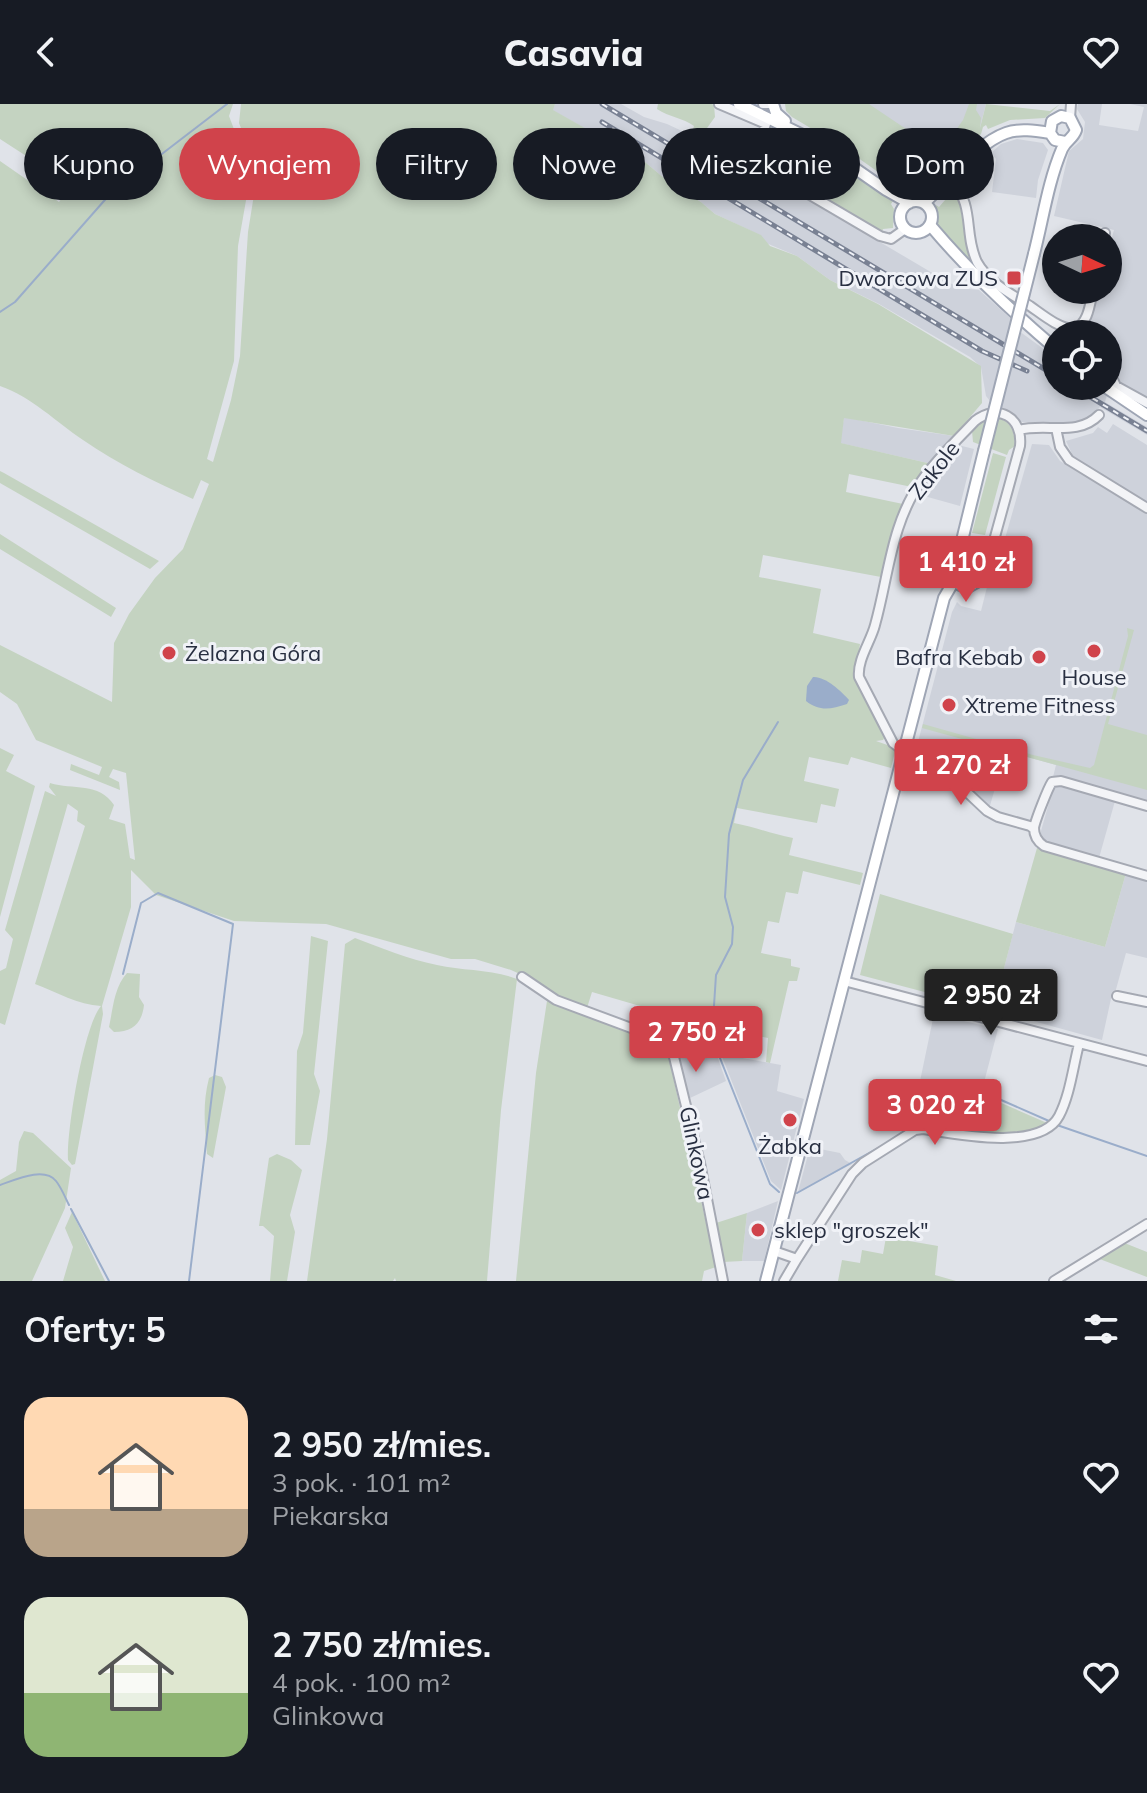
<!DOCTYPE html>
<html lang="pl">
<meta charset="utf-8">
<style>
:root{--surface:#171b24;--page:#242831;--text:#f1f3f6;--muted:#9ea1a6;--accent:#d0434b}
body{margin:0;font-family:Mulish,sans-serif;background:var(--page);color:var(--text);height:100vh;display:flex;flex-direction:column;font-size:30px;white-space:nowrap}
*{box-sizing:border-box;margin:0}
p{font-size:26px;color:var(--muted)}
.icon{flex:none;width:44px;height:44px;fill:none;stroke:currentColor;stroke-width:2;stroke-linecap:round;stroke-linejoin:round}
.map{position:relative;height:1177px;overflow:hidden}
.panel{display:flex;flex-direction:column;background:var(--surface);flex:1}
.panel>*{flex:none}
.hud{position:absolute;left:24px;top:24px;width:1100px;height:72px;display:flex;gap:16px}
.needle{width:52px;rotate:94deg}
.tools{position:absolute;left:1042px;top:120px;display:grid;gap:16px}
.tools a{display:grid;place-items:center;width:80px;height:80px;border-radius:50%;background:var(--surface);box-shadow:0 4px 12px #0003;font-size:40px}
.price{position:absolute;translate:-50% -68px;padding:0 18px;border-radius:8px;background:var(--accent);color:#fff;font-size:26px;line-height:52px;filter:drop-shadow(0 2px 4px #0008)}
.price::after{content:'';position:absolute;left:50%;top:48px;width:24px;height:18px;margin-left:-12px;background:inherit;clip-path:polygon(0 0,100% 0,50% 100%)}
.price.active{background:#222;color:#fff}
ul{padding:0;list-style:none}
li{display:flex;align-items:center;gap:24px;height:200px;padding:0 24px}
li span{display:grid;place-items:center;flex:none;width:224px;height:160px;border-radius:24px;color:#555}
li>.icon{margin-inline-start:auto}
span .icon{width:96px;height:96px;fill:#fffc;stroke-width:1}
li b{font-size:34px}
h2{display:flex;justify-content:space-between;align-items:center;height:96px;padding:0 24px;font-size:34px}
.pill{padding:0 28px;border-radius:36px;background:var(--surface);box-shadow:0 4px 12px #0003;font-size:28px;line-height:72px}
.pill.active{background:var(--accent);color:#fff}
header{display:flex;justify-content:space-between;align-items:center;height:104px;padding:0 24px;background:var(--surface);font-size:36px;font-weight:800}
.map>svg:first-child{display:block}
.built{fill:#ced2db}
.green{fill:#c4d3c1}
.water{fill:#9aadca}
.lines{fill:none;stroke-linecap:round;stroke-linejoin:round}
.stream{stroke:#9aadca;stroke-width:2}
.minor-casing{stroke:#a5a9b3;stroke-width:12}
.major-casing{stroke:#9fa6b5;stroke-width:14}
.minor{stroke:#f3f4f7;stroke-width:8}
.major{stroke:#fff;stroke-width:10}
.rail-casing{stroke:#798193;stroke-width:5}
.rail{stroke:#f0f2f7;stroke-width:2;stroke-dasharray:6;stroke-linecap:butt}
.major-bridge-casing{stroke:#9fa6b5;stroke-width:14;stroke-linecap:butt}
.major-bridge{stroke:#fff;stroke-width:10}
.poi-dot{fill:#d0434b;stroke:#f0f2f7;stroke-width:3}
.labels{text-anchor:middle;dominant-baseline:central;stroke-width:6;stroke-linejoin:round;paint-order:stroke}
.poi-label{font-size:22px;fill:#282f41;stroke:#f0f2f7;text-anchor:start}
.street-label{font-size:22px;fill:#282f41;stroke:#f0f2f7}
</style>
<header><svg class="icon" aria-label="back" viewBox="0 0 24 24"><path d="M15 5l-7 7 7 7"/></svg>Casavia<svg class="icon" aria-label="heart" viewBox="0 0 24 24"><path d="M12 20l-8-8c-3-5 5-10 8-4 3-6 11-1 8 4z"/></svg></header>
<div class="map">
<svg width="1147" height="1177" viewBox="0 0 1147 1177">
<rect width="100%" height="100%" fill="#e0e3e9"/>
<!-- built -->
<path class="built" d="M555,0H621L644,13L667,20L729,49L946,177L960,184L979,186L1020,223L1019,227L1056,254V282H1095L1107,291L1105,298L1147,323V331L1100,303L1088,315L1079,318H1021L1012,310L994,302L986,292L981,263L970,253L879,200L830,176L797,152L766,139L760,131L715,110L701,98L671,80L645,58L552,6Z
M867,0H986L978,31L954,58Z
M1078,0H1102L1099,21L1138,27L1144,3L1130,0H1147V293L1118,278L1117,264L1108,253V230H1085L1098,186H1108V149L1114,126L1054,112L1069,47L1083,35L1085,18L1077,5Z
M776,25L802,40L785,67L765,51Z
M1017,35L1043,39L1048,46L1038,76L1036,94L992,88L996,55L991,49L1001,40Z
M844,313L898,324L954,332L932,360L840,339Z
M1113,320L1147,341V398L1127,388L1073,352L1066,337L1093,329L1098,323L1107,329Z
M1032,340L1049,341L1060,357L1147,409V699L1053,673L1056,661L1006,647L989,705L962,678L935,663L913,657L952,508L957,498L961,502L981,507L988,479L992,480Z
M958,341L974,345L960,402L917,390Z
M1054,681L1115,697L1099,754L1042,738L1039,734Z
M1126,769L1147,775V854L1126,849L1115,889L1112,890L1102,936L993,906L1016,818L1105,843Z
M934,910L998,925L982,986L934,1010L914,1006Z
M675,940L716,949L726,977L690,994Z
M721,950L781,961L777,987L804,995L781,1086L771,1077Z
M810,1043L840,1049L845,1056L852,1060L798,1088Z
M778,1097L764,1157H742L747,1109Z"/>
<!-- green -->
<path class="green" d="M0,0H233L229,12L246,57L248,85L238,142L234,257L207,355L213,358L231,296L240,252L248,128L256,78L253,54L239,19L241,0H555L553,6L645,58L671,80L701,98L715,110L761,131L770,142L797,152L830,176L878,200L981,262L982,299L954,332L844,314L841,339L932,360L912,383L849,370L846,388L903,400L892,430L881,473L763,451L759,473L821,485L813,529L860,540L856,567L886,631L883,636L876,637L896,644L891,664L851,653L848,661L809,653L804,677L839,685L835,703L821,700L817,719L737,704L734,719C755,723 772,730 793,734L789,751L863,769L860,781L803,767L798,790L786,788L779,819L768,817L761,849L791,855V862L800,864L797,877H789L770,959L766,958L768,934L712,923L592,888L587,904L558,893L533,876L511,866L475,855H451L326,820L234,817L156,791L131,766V803L102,902L103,910L75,1060L72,1061L68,1056C66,1028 84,921 101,902C78,901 57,888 35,880L85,722L77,717L78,707L64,697L68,699L5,921L0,919V867L6,864L13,835L5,826L45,687L56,692L49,683L50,679C73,686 99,678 114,701L109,715L125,720L130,754L135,756L126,669L113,665L109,673L119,678L120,686L70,666L71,660L99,671L102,663L36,636L17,600L0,588V541L112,598L114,539L129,510L155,474L183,445L209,380L201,376L193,395C155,378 118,360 83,336C56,318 32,293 0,282V57L59,98L71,81L0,35Z
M658,0H712L714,1L715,13L702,31L693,25L694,22C683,14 669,13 657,5Z
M785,0H869L952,56L941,47L963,16L969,0H977L976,6L981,14L980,24L986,0L1050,7L1060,0L1045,14L1010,16L988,25L986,21L983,23L981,30L931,85L924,90L905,87L844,44L792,13L786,7Z
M771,18C814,39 857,66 893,97L891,100L894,105L893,124L883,125L882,128L819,91L814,71L818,63L796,50L801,39L776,25L766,51L769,53L766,57L764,50L771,26L762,50L763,59L761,45Z
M952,88L958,92L969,147L979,169L934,121L936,101L939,103Z
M994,313C1010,316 1015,326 1015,342L1009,346L1007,351L973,338L972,327L985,315Z
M993,349L1006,353L985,431L972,429Z
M0,367L4,369L159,457L150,465L0,379Z
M0,430L116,504L111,513L0,445Z
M1127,524L1134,526L1108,620L1147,631V686L922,624L923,620L1033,651L1090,664L1094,661L1128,532Z
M0,644L14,651L6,667L35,682L0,813Z
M1037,744L1126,769L1105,843L1016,818Z
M880,790L1013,830L993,906L860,871Z
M311,832L328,837L314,970L320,987L310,1041H295L297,947L303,929Z
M355,834C381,844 408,855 437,861C463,867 492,865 517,875L501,1006L487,1177H396L395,1174L393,1177H307L327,1035L345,840Z
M127,869L140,870L139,893L144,901C142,919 133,928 114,928L109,923C113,905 114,883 127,869Z
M547,897L653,937L669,955L716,1163L704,1167L702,1177H516L536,969Z
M215,971L222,973L226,983L213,1054L207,1050C205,1023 202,1001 209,974Z
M983,991L1047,1019V1021L1040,1025L996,1032L925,1022Z
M24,1027L33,1029L71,1064L65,1104L32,1177H0V1076L16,1067L19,1038Z
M277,1050L291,1056L302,1066L290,1111L295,1128L287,1177H270L274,1132L263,1122H259L269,1054Z
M72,1108L105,1177H63L73,1143L65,1124Z
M747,1109L742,1157L723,1158L716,1119Z
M886,1133L938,1142L935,1171L956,1177H838L842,1156L860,1159L862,1146L883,1150Z
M1122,1138L1147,1148V1173L1097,1154Z"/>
<!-- water -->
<path class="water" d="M813,573C825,572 841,587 849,596L847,600C831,605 820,608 806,597L807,582Z"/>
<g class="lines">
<!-- stream -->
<path class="stream" d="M753,0L762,4
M0,208L15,198L111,89L227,0
M778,618L743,676L729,730L725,793L733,823L732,840L716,871L713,917L714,939L770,1080L779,1088
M123,870L141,799L158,789L233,820L189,1177
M921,1021L983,988L1049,1017
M1057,1021L1147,1052
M0,1081C15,1076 44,1062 56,1077C61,1083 65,1093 69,1101
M797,1089L887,1039
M71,1105L109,1177"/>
<!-- minor casing -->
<g class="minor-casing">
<path id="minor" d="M719,0L766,20L755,49L759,61L880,132L891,135L905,125
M763,0H771
M1070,14L1071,0
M951,75C976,104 963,128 977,158C988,178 1011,190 1030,202C1043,211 1058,224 1074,225V230
M1104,134L1105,129
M1074,225C1088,221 1090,200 1093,186
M1108,265L1116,282L1147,299
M1056,324L1060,343L1069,356L1147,404
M1019,326C1046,319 1078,333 1099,311
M904,647L893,639L859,573C857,556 871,537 875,521C889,471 891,419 922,376C937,355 957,336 975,317C998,299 1023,313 1020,342L990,451L979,471
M902,656L929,664L954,676L987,707L998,713L1030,722L1034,725
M1147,702L1061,677L1052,678C1048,684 1035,717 1034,724C1034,732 1038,738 1044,742L1147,772
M522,873L556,896L658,934L673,949L700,1059L723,1177
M844,877L1147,957
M1117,892L1147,898
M774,1147L797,1155L852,1070L863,1059L915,1026L923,1025C955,1030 1040,1048 1059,1012C1070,991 1073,963 1079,940
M784,1177L797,1155
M1054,1177L1147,1120"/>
</g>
<!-- major casing -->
<g class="major-casing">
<path id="major" d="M739,0L817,38L886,86L909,99
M773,0L776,9L785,17
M900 113a16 16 0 1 1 32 0a16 16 0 1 1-32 0Z
M924,99C947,79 977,39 1006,29C1019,24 1037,27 1050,29
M930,121C968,166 1011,207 1056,245
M1034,150C1043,115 1048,78 1062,45C1066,36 1073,35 1076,26L1070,14L1061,12L1052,17L1050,29L1055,36L1065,38
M1104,282L1147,311
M958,448L978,468L977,478L968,483L960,481L954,472L957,462L967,458
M955,465L984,347
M766,1177L944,494L955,475"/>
</g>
<!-- minor -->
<use href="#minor" class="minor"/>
<!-- major -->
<use href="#major" class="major"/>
<!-- rail casing -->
<g class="rail-casing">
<path id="rail" d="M602,0L1056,272
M602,18L982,247L1027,267
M1072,282L1147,327"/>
</g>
<!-- rail -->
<use href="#rail" class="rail"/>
<!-- major-bridge casing -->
<g class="major-bridge-casing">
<path id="major-bridge" d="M984,347L1034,150"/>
</g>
<!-- major-bridge -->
<use href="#major-bridge" class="major-bridge"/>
</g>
<!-- markers -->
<g class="poi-dot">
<rect x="1006" y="166" width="16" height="16" rx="4"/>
<circle cx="1094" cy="547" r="8"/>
<circle cx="169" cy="549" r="8"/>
<circle cx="1039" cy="553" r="8"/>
<circle cx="949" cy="601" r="8"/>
<circle cx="790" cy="1016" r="8"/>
<circle cx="758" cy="1126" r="8"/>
</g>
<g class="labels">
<!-- poi labels -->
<g class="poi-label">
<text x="998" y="174" text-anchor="end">Dworcowa ZUS</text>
<text x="185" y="549">Żelazna Góra</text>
<text x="1023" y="553" text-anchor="end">Bafra Kebab</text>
<text x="1094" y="573" text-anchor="middle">House</text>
<text x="965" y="601">Xtreme Fitness</text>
<text x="790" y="1042" text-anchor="middle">Żabka</text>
<text x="774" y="1126">sklep "groszek"</text>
</g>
<!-- street labels -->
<g class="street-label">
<text transform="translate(934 366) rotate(-52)">Zakole</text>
<text transform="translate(697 1049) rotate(78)">Glinkowa</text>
</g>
</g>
</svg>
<div class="tools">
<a><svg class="needle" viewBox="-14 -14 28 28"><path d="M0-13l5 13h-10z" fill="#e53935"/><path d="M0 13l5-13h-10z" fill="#9ea1a6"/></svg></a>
<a><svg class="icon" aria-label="locate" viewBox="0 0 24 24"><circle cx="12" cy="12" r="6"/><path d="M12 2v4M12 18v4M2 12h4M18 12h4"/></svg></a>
</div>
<b class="price" style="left:966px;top:500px">1 410 zł</b>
<b class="price" style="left:961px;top:703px">1 270 zł</b>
<b class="price active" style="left:991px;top:933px">2 950 zł</b>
<b class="price" style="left:696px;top:970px">2 750 zł</b>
<b class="price" style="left:935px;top:1043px">3 020 zł</b>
<div class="hud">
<a class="pill">Kupno</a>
<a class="pill active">Wynajem</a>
<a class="pill">Filtry</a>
<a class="pill">Nowe</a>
<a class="pill">Mieszkanie</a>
<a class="pill">Dom</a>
</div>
</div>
<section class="panel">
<h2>Oferty: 5<svg class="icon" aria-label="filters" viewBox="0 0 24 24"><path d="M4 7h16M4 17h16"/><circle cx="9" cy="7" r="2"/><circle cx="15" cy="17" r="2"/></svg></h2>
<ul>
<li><span style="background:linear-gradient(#ffd9b3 70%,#b9a48a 0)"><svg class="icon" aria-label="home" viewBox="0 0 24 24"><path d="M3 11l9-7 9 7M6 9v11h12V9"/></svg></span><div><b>2 950 zł/mies.</b><p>3 pok. · 101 m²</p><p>Piekarska</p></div><svg class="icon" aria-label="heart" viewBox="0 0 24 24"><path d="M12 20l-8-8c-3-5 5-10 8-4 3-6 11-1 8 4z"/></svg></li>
<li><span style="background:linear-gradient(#dfe7d0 60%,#8fb573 0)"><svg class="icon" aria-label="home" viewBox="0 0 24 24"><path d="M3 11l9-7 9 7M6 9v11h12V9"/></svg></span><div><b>2 750 zł/mies.</b><p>4 pok. · 100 m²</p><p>Glinkowa</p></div><svg class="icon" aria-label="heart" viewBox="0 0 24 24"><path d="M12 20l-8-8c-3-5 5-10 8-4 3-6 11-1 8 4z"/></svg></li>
</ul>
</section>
